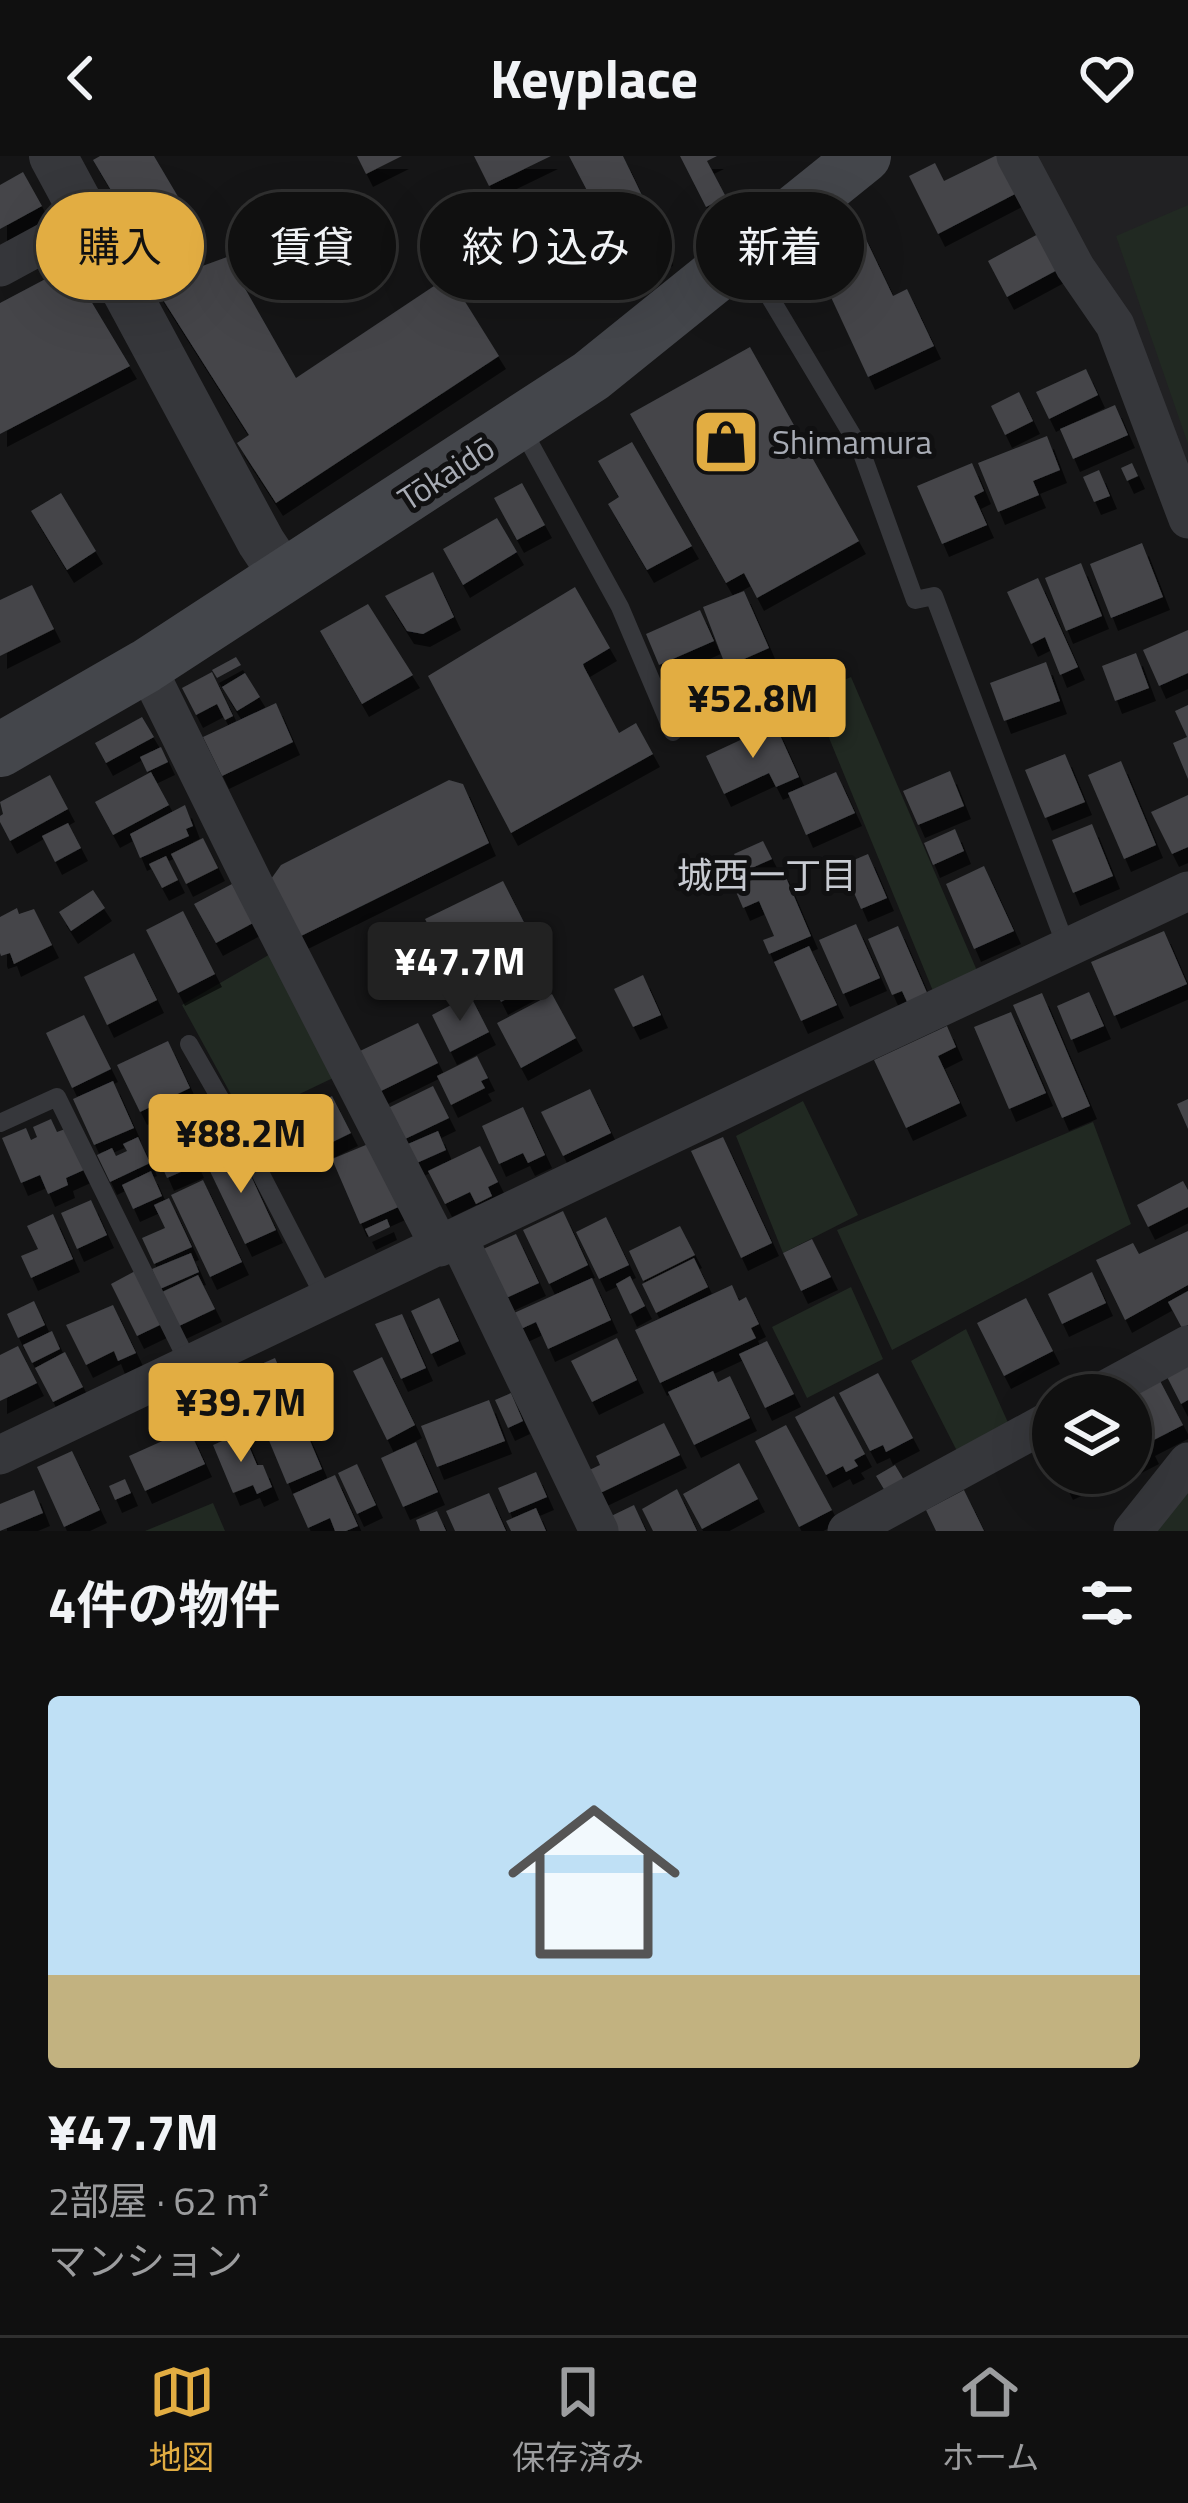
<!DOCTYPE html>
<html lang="ja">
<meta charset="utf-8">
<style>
:root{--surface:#101010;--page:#191919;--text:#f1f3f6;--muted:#9c9d9f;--line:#303030;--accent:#e2ad42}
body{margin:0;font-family:"Titillium Web","Noto Sans JP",sans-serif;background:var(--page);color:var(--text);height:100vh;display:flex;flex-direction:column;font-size:45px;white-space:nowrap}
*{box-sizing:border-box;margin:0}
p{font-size:39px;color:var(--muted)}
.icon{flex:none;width:66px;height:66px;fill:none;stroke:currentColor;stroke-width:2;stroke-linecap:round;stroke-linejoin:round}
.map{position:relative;height:1375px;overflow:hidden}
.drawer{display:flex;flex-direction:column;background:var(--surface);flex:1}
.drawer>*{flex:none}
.banner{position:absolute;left:36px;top:36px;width:1116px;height:108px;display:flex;gap:24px}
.buttons{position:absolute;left:1032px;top:1218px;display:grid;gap:24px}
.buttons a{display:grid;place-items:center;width:120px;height:120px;border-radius:50%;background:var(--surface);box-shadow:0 12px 48px #0002,0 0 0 3px var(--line);font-size:60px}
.price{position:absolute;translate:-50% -102px;padding:0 27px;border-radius:12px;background:var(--accent);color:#111;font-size:39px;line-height:78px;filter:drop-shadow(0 3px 6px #0008)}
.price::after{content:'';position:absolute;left:50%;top:72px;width:36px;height:27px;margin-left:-18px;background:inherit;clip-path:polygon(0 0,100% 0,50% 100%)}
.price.current{background:#222;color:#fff}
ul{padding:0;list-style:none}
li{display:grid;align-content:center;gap:24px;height:636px;padding:0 48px}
li span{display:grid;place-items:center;height:372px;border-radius:12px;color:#555}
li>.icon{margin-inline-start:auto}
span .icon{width:216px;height:216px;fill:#fffc;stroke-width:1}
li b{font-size:51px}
h2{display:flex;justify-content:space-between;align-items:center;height:144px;padding:0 48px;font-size:51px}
.pill{padding:0 42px;border-radius:54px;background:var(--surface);box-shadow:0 12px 48px #0002,0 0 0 3px var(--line);font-size:42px;line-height:108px}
.pill.current{background:var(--accent);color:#111}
header{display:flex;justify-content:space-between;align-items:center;height:156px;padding:0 48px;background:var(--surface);font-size:54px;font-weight:700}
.menu{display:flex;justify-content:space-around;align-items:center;height:168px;border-top:3px solid var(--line);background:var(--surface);font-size:33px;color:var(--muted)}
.menu a{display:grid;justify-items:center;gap:6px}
.menu .current{color:var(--accent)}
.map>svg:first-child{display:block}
.built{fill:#212123}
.green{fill:#212922}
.building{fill:#444549;filter:url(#shadow)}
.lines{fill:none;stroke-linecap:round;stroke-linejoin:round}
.service{stroke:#36373b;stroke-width:18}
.minor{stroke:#36373b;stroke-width:39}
.tertiary{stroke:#36373b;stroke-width:48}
.secondary{stroke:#44464b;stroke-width:54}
.labels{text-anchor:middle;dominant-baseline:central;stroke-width:10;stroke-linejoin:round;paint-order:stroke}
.poi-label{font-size:33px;fill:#a8acb5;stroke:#101011;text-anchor:start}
.street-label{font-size:33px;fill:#a8acb5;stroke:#101011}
.neighbourhood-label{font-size:36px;fill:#c8cbd2;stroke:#101011}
</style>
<header><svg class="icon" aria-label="back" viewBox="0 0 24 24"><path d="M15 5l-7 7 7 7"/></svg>Keyplace<svg class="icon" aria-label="heart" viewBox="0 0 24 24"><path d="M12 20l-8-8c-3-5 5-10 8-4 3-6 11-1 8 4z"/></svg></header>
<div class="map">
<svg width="1188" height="1375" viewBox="0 0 1188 1375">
<defs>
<filter id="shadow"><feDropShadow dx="7" dy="13" stdDeviation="0" flood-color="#0009"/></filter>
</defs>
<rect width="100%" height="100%" fill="#151516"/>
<!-- built -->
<path class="built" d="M1027,0H1188V363Z"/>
<!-- green -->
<path class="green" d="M1188,49V288L1116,80Z
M851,521L978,817L933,835L811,538Z
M272,797L333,922L245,964L182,849Z
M803,945L858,1059L783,1097L736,980Z
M1093,966L1131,1068L892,1194L837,1074Z
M851,1131L883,1203L807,1242L772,1171Z
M966,1173L1010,1271L958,1297L911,1205Z
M1188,1331V1375H1154Z
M213,1347L225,1375H145Z"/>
<!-- building -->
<path class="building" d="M100,0H154L180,44L133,71L93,4Z
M357,0H402L366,18Z
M474,0H551L489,30Z
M569,0H623L664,85L666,97L627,111Z
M680,0H717L707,5L726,41L706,51Z
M995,0H999L1017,37L938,78L909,20L935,7L944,25Z
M23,16L42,50L0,73V29Z
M862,75L893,140L907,133L934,190L868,221L811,98Z
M1040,77L1059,113L1007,141L988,105Z
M227,101L296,222L449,120L499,200L276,347L237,287L249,279L153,128Z
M70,110L130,210L0,278V147Z
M750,191L859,385L757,442L744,417L726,427L630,258Z
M1086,213L1098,239L1049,263L1036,236Z
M1019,236L1033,265L1005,279L991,250Z
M1115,249L1128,279L1073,303L1060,273Z
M1047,280L1060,314L1033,325L1039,339L998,356L978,307Z
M632,286L692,390L647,414L608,348L619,341L598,305Z
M972,307L984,335L974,340L987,369L942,388L917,330Z
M1132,307L1138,320L1127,325L1121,312Z
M1099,314L1110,340L1094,346L1083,321Z
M522,327L545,369L517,384L494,342Z
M61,337L96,395L67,414L31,355Z
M497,362L517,396L463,429L443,393Z
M1142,387L1163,441L1111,462L1090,408Z
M1081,407L1102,460L1066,475L1045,422Z
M433,416L454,461L423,478L407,475L385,440Z
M1038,422L1078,511L1060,519L1045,481L1031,488L1007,436Z
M32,429L54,473L0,500V444Z
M575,431L610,492L583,508L584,511L619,577L636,567L653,598L511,677L428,520Z
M744,435L769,492L726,511L703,451Z
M368,448L413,519L362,548L320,475Z
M700,454L714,485L659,509L646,478Z
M1188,474V517L1159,530L1143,494Z
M1136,497L1149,532L1115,545L1102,510Z
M236,501L241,509L217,522L212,514Z
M774,503L788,534L756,549L743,518Z
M1046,506L1060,545L1004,565L990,527Z
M212,516L233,560L225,564L217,548L196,559L182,532Z
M245,517L260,541L237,555L222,531Z
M276,547L293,586L222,620L203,581Z
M1188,549V623L1173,587L1187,581L1175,555Z
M142,561L154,581L106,607L95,587Z
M775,568L799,621L776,631L769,617L724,638L706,600Z
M161,591L168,606L147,616L140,601Z
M1065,598L1085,646L1045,662L1025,614Z
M1121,605L1156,689L1124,703L1088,619Z
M950,615L964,650L918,669L903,635Z
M151,616L169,649L113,679L95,646Z
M836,616L855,657L806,679L788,637Z
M50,619L68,653L10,685L0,666V660L3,658L0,646Z
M449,624L463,628L489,687L299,781L271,723L281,709Z
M1188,639V691L1172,698L1151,656Z
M185,649L193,670L186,673L189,680L140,702L130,678Z
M68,667L81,692L55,706L42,680Z
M1092,668L1113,720L1073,737L1052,684Z
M955,673L964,695L933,709L924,687Z
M203,682L218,712L186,728L171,698Z
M763,685L772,703L743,716L734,698Z
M868,698L887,742L861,753L842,709Z
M166,700L178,724L162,732L149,708Z
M984,710L1014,775L974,793L946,728Z
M782,712L811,780L769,798L763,784L774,780L759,745L743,752L734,731Z
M503,725L533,784L455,822L425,763Z
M232,728L253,767L216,787L194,748Z
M93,734L105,752L71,775L59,756Z
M17,752L19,758L34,753L52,789L14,808L10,797L1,800L0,797V761Z
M183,755L215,818L178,837L146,774Z
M856,768L880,822L843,838L819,784Z
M898,770L928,839L908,848L902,835L892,839L868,783Z
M1164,775L1187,828L1114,860L1091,806Z
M809,790L837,849L801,865L774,806Z
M134,797L157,844L107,869L84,821Z
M528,814L536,827L501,846L494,832Z
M643,819L661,859L633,871L614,833Z
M1089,836L1104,870L1071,884L1057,850Z
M1042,837L1090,950L1062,962L1013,849Z
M552,838L576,882L521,912L497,867Z
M470,839L489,876L450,896L432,859Z
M1011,856L1046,937L1009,953L974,871Z
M84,859L111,913L72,932L46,877Z
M418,867L438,907L379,936L360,895Z
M947,870L956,891L938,900L960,947L906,972L874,904Z
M168,885L190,932L140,956L117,909Z
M477,900L488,922L481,925L485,932L451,949L437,920Z
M113,925L134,972L94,989L73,943Z
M433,930L449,962L403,984L388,952Z
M590,933L611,977L563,1000L541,956Z
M332,940L351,977L312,996L293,960Z
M1188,943V973L1177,948Z
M523,951L545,999L528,1007L523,997L499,1008L482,970Z
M51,963L57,976L68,972L86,1013L66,1022L68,1029L48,1038L40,1019L21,1027L2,982L26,972L31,984L37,981L33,971Z
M181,972L197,1009L167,1022L151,985Z
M438,975L446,994L410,1010L401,991Z
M138,981L150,1007L110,1026L97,999L112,992L116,1000L127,995L123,988Z
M723,981L772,1087L741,1102L691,995Z
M373,986L403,1049L360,1068L332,1003Z
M480,990L498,1026L488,1031L492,1040L476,1048L470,1036L445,1048L428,1015Z
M238,992L276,1074L245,1088L206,1007Z
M151,1015L162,1040L133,1053L122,1029Z
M203,1024L242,1106L210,1121L171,1039Z
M1183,1025L1188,1034V1051L1148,1071L1137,1049Z
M169,1042L192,1091L154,1108L142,1082L165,1072L154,1049Z
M91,1044L107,1079L77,1093L61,1057Z
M563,1055L588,1109L549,1128L523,1074Z
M53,1058L73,1103L31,1122L21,1100L38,1093L27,1070Z
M606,1061L629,1109L599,1123L576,1076Z
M387,1063L390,1071L369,1081L365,1073Z
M680,1070L695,1099L643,1125L629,1095Z
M1188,1075V1129L1125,1164L1096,1104L1133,1087L1139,1098Z
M516,1078L539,1127L504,1143L481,1094Z
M812,1083L831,1121L801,1135L783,1097Z
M191,1097L199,1116L160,1133L152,1113Z
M694,1102L708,1131L656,1157L642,1128Z
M137,1114L162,1168L137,1180L111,1128Z
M1092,1116L1106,1147L1062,1168L1048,1138Z
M198,1119L215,1153L177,1171L160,1137Z
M630,1120L645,1150L630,1158L616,1128Z
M592,1122L611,1164L548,1193L536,1166L521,1173L514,1157Z
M732,1129L739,1145L746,1141L759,1168L751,1172L756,1182L660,1227L635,1174Z
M1188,1135V1169L1182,1172L1168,1146Z
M439,1142L459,1185L431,1198L411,1155Z
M1026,1142L1053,1195L1004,1220L977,1167Z
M34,1145L45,1169L18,1182L7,1158Z
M113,1149L136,1197L118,1205L114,1195L86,1209L66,1169Z
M402,1158L426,1212L401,1223L375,1168Z
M52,1175L60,1193L32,1207L23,1189Z
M617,1182L637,1224L592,1246L571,1205Z
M767,1185L794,1238L765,1252L739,1198Z
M18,1190L37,1227L0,1245V1199Z
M65,1196L83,1231L53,1246L35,1212Z
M382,1201L415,1269L387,1284L353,1215Z
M275,1202L322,1313L287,1328L241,1217Z
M1188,1205V1244L1181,1248L1165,1217Z
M713,1215L718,1226L730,1220L750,1262L694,1289L668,1236Z
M878,1217L913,1282L886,1296L883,1289L870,1295L839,1237Z
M1157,1219L1183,1269L1148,1287L1152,1295L1131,1306V1239Z
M229,1234L244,1267L221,1277L206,1244Z
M511,1237L523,1265L508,1272L495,1244Z
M834,1240L865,1298L854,1304L858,1310L846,1316L843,1310L826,1319L795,1261Z
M489,1244L505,1285L437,1311L421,1270Z
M664,1267L680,1299L594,1340L583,1317L600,1309L596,1300Z
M786,1269L832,1354L799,1371L755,1285Z
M189,1273L205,1308L145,1335L129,1300Z
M243,1276L257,1309H263L272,1331L257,1338L253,1329L233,1337L213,1289Z
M1053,1280V1304L1045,1308L1035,1289Z
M416,1286L438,1336L403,1351L381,1302Z
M72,1295L100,1354L64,1371L37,1311Z
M739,1307L758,1343L702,1373L683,1338Z
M357,1308L376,1349L357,1358L338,1317Z
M895,1309L904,1324L885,1335L876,1320Z
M536,1316L547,1341L509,1357L498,1332Z
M1059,1317H1095L1066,1331Z
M335,1319L358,1370L346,1375H335L330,1362L308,1372L293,1338Z
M125,1323L131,1337L115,1344L109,1330Z
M677,1333L697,1375H653L642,1353Z
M34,1334L43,1357L0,1375V1348Z
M964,1334L984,1375H936L926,1354Z
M489,1337L506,1375H455L446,1355Z
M634,1349L646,1375H611L605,1363Z
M536,1352L546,1375H511L506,1365Z
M437,1355L446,1375H420L416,1364Z"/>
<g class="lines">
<!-- service -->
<path class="service" d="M747,103L860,292L915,444L934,440L1066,790
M522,273L620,451L673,576
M189,888L236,970L326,1144
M0,967L57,941L189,1208"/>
<!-- minor -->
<path class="minor" d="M1016,0L1075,111L1115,169L1188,363
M0,111L87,64
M146,510L256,733L440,1091
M458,1082L599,1375
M1096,1239L1188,1189
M0,1299L804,915L1188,735
M847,1375L1053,1263
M1133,1375L1188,1306"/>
<!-- tertiary -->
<path class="tertiary" d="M53,0L261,386L285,422"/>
<!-- secondary -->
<path class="secondary" d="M0,594L146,510L591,220L864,0"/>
</g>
<!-- icons -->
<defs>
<g id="shop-square" transform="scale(3.45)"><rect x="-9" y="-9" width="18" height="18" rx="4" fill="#e2ad42" stroke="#101011"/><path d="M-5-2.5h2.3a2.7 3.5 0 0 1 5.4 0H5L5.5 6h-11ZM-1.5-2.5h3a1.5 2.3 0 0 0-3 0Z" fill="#111"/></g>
</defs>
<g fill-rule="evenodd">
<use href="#shop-square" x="726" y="286"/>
</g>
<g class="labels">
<!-- poi labels -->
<g class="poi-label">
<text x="772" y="286">Shimamura</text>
</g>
<!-- street labels -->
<g class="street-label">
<text transform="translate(446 317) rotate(-33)">Tōkaidō</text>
</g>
<!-- neighbourhood labels -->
<g class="neighbourhood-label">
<text x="767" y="718">城西一丁目</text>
</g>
</g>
</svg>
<div class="buttons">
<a><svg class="icon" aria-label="layers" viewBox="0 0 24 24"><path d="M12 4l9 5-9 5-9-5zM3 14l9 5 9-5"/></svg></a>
</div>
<b class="price" style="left:753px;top:605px">¥52.8M</b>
<b class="price current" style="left:460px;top:868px">¥47.7M</b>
<b class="price" style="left:241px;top:1040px">¥88.2M</b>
<b class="price" style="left:241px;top:1309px">¥39.7M</b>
<div class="banner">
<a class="pill current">購入</a>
<a class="pill">賃貸</a>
<a class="pill">絞り込み</a>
<a class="pill">新着</a>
</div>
</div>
<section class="drawer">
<h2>4件の物件<svg class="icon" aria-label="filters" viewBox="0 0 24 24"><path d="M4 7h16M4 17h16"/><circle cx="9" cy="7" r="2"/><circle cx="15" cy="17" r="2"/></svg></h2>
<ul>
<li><span style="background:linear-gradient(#bfe0f5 75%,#c2b280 0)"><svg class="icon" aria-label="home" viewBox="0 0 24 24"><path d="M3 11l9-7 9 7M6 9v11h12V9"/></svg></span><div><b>¥47.7M</b><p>2部屋 · 62 m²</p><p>マンション</p></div></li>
</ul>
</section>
<nav class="menu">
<a class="current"><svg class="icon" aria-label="map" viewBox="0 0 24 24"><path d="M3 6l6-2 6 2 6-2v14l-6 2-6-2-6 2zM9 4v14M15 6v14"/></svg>地図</a>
<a><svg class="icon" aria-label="saved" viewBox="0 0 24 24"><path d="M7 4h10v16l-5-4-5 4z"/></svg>保存済み</a>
<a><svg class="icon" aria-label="home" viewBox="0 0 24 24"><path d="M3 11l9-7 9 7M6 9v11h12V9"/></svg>ホーム</a>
</nav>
